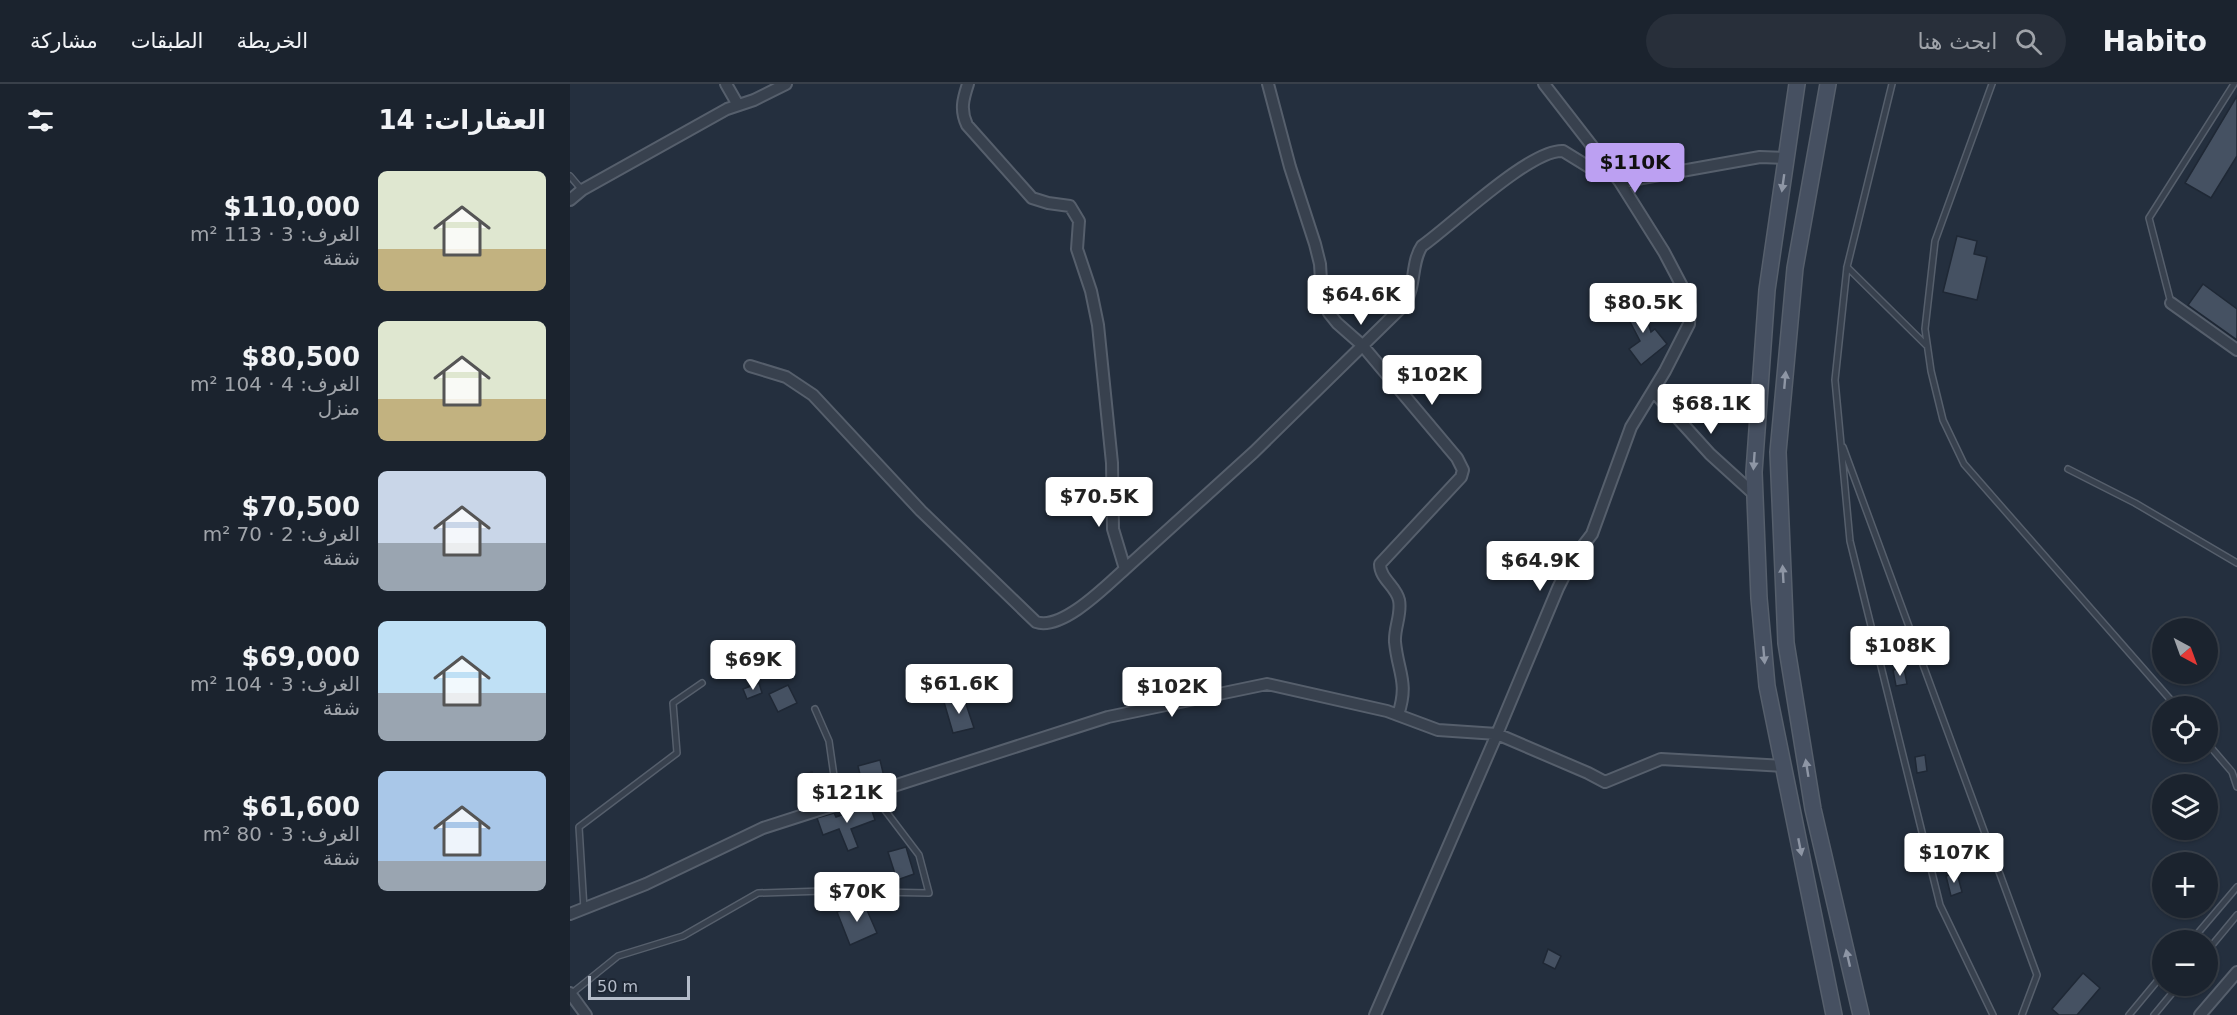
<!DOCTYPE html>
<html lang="ar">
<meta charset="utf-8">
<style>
:root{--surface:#1b232e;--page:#282f3a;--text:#f1f3f6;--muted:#a0a4aa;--line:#39404a;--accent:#bca0f2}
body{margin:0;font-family:"DejaVu Sans",Cairo,sans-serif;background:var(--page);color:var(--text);direction:rtl;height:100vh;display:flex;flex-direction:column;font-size:22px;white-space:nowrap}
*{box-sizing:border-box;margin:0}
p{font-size:20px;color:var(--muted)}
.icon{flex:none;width:33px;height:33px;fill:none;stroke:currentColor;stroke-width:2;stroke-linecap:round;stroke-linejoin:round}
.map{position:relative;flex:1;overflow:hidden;direction:ltr}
.details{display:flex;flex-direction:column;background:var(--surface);width:570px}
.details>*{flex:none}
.needle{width:39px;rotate:139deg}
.buttons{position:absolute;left:1582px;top:534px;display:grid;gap:12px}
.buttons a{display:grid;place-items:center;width:66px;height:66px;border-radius:50%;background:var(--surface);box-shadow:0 2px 4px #0004,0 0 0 2px var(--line);font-size:30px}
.scale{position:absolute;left:18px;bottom:15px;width:102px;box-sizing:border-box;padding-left:6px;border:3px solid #b4bcc9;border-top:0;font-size:16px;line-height:21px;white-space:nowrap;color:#b4bcc9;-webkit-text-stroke:4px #1d2633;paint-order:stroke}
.price{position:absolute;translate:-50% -51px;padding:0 14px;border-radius:6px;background:#fff;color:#222;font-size:20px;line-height:39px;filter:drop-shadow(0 2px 3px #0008)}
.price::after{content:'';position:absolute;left:50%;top:36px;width:18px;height:14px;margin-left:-9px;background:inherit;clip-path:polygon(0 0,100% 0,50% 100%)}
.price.active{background:var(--accent);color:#111}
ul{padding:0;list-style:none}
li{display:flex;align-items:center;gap:18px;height:150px;padding:0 24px}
li span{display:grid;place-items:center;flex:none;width:168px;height:120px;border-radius:9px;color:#555}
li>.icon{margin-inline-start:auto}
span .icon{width:72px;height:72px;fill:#fffc;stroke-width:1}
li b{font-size:26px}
h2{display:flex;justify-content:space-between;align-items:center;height:72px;padding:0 24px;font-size:26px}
header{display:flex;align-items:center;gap:36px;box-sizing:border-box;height:84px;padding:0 30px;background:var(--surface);border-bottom:2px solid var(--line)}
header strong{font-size:28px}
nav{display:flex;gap:33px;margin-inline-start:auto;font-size:21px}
.search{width:420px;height:54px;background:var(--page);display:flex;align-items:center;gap:15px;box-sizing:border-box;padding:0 21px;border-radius:33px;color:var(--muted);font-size:22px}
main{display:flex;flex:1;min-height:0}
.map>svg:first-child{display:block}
.building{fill:#455162;stroke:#1f2835;stroke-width:1.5}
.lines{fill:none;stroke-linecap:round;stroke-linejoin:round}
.lane-casing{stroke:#565f6c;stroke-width:8}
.street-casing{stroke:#565f6c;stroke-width:14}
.secondary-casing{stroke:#565f6c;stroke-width:18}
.lane{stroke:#38414e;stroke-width:5}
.street{stroke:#38414e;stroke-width:10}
.secondary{stroke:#465061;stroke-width:15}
.oneway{fill:#8e96a5}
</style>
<header>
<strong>Habito</strong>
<div class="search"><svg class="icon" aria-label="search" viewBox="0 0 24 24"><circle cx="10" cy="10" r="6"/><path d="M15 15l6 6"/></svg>ابحث هنا</div>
<nav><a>الخريطة</a><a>الطبقات</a><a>مشاركة</a></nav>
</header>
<main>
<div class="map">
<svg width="1667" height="931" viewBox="0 0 1667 931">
<rect width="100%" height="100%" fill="#242f3e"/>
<!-- building -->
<path class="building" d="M1667,12V72L1641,114L1615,99Z
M1387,152L1407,157L1404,170L1417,173L1407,216L1373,208Z
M1633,200L1667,225V256L1618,221Z
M1064,214L1074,226L1081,248L1085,245L1097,260L1071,281L1059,265L1070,257L1057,232L1059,226L1054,220Z
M1334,584L1337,600L1326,602L1323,586Z
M189,599L192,609L177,615L173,605Z
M218,601L227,619L208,628L199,610Z
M394,614L404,644L383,649L374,618Z
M1355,671L1357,687L1347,689L1345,673Z
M310,676L315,697L293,703L288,682Z
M242,688L248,707L233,713L226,693Z
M300,721L305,736L281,745L288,763L278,767L269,745L253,751L247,734L264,729L266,733Z
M336,763L344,790L327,796L318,768Z
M1387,789L1392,808L1381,812L1376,792Z
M293,817L307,849L280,861L267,828Z
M978,865L991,872L985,885L973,879Z
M1513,889L1530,904L1507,931H1489L1482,925Z"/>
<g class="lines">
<!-- lane casing -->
<g class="lane-casing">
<path id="lane" d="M1322,0L1277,183L1265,296L1280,457L1370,821L1423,931
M1422,0L1365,157L1355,245L1361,287L1373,336L1394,380L1606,622
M0,92L12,106
M1277,183L1356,261
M1601,219L1579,134L1664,0
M1273,363L1467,891L1452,931
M1498,385L1565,419L1667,479
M245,625L259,657L268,720
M1638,660L1662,688L1667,703
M14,825L9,743L107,669L103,619L132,599
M1622,856L1667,803
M1638,866L1667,831
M1,910L48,872L113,852L188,809L254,807L359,809L349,771L302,709
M1559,931L1593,890
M1584,931L1608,902"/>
</g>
<!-- street casing -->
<g class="street-casing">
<path id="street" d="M156,0L168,21
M698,0L720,83L745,160L750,180L752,213L759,229L767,239L792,261L887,374L893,386L891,393L810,480C810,495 826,502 829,516C832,530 824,544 825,558C828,589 839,598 828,631
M974,0L1050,98L1190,73L1216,74
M0,116L12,106L157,25L184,16L216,0
M1601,219L1667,266
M180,282L216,293L243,311L351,427L466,538C492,547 536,502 555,485L543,445L542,379L528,241L521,207L507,165L509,137L500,122L478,119L462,114L397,41C390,26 393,15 398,0
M1083,307L1140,370L1184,410
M555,485L684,368L835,220C846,201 841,178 852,162C882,141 960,65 993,67L1019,83L1037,81
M0,830L76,800L193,744L538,633L697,600L817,627L868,646L927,650L1018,689L1035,698L1091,675L1213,682
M0,909L16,931
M805,931L927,650L988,504L1002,476L1022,450L1061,343L1095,287L1119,240L1120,222L1114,206L1094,168L1050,98
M1630,931L1667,888"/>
</g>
<!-- secondary casing -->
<g class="secondary-casing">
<path id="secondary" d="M1227,0L1197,206L1184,388L1189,514L1197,602L1264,931
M1258,0L1225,184L1208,368L1216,559L1243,725L1291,931"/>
</g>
<!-- lane -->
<use href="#lane" class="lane"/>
<!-- street -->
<use href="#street" class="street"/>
<!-- secondary -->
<use href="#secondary" class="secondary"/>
</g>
<!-- one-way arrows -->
<defs><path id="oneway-solid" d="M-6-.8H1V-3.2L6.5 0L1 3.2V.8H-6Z" transform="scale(1.5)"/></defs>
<g class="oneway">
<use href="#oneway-solid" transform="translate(1213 99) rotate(98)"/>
<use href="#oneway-solid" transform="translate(1215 296) rotate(-85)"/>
<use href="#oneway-solid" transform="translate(1184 377) rotate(94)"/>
<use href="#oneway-solid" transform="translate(1213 490) rotate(-93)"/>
<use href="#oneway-solid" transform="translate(1194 571) rotate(85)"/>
<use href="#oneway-solid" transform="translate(1237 684) rotate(-99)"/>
<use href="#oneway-solid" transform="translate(1230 763) rotate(79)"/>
<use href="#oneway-solid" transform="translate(1278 874) rotate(-103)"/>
</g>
</svg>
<div class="buttons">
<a><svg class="needle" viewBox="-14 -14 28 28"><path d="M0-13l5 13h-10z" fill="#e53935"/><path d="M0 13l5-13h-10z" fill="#a0a4aa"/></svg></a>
<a><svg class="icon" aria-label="locate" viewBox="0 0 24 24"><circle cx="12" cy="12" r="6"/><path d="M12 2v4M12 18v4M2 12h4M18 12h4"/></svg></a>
<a><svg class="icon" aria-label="layers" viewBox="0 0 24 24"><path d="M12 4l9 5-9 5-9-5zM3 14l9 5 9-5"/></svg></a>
<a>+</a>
<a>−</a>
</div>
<div class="scale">50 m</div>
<b class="price active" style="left:1065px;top:110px">$110K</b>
<b class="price" style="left:791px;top:242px">$64.6K</b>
<b class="price" style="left:1073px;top:250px">$80.5K</b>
<b class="price" style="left:862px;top:322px">$102K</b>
<b class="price" style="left:1141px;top:351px">$68.1K</b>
<b class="price" style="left:529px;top:444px">$70.5K</b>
<b class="price" style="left:970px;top:508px">$64.9K</b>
<b class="price" style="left:1330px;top:593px">$108K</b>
<b class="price" style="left:183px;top:607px">$69K</b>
<b class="price" style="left:389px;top:631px">$61.6K</b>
<b class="price" style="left:602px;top:634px">$102K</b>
<b class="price" style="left:277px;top:740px">$121K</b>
<b class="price" style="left:1384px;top:800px">$107K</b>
<b class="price" style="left:287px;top:839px">$70K</b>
</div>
<section class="details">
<h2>العقارات: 14<svg class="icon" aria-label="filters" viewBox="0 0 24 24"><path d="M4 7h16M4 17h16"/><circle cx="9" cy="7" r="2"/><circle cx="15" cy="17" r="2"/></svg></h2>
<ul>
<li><span style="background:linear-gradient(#dfe7d0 65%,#c2b280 0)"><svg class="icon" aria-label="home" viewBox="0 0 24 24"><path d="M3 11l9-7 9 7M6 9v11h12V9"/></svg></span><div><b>$110,000</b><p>الغرف: 3 · 113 m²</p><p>شقة</p></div></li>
<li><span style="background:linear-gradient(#dfe7d0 65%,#c2b280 0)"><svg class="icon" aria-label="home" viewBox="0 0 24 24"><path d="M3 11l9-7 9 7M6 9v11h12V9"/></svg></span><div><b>$80,500</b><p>الغرف: 4 · 104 m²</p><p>منزل</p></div></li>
<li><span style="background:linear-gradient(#c9d6e8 60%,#9aa5b1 0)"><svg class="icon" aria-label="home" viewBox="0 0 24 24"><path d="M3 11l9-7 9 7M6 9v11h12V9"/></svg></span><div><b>$70,500</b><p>الغرف: 2 · 70 m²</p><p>شقة</p></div></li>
<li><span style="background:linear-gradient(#bfe0f5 60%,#9aa5b1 0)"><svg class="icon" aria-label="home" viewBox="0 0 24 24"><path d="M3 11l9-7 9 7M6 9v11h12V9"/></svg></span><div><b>$69,000</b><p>الغرف: 3 · 104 m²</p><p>شقة</p></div></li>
<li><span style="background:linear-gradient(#a9c7e8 75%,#9aa5b1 0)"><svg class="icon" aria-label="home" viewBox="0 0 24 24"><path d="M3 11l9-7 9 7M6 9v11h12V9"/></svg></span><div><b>$61,600</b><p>الغرف: 3 · 80 m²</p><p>شقة</p></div></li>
</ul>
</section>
</main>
